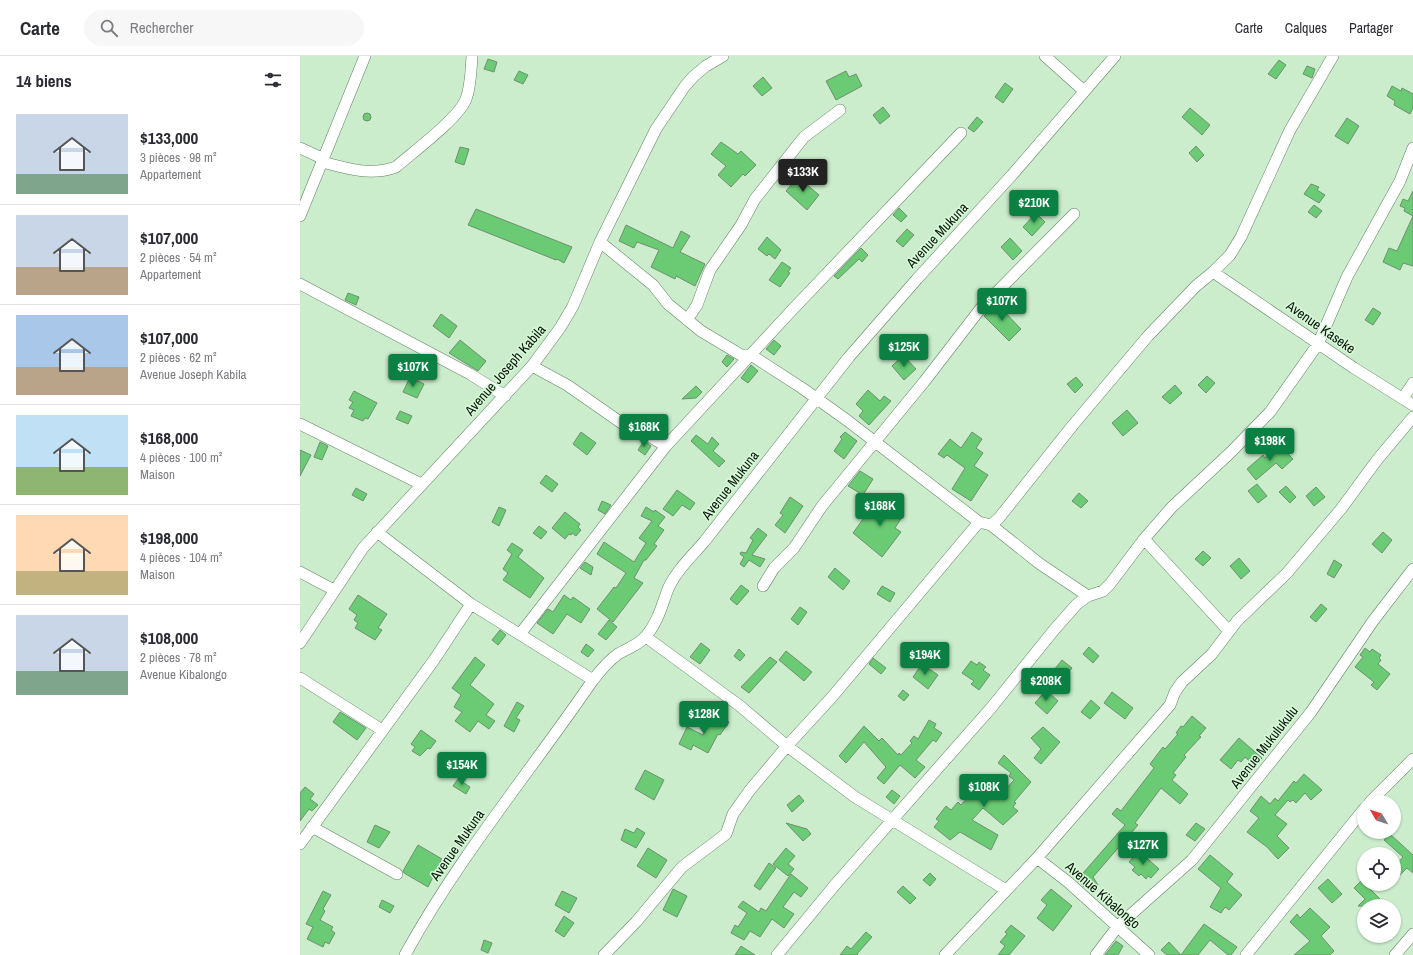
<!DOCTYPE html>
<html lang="fr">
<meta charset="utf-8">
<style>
:root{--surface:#fff;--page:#f7f7f7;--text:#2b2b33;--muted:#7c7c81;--line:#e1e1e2;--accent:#0b8043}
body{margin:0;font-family:"Archivo Narrow",sans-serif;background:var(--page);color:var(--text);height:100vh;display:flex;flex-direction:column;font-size:15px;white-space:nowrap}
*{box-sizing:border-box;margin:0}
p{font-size:13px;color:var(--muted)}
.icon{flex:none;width:22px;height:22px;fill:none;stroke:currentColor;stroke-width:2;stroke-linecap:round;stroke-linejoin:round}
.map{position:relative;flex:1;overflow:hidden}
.sheet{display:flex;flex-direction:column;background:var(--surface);width:300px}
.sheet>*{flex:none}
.needle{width:26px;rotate:309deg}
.tools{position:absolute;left:1057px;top:739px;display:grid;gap:8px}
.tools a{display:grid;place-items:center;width:44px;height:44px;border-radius:50%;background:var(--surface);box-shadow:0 1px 3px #0004;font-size:20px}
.price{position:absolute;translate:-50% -34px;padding:0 9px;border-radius:4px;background:var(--accent);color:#fff;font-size:13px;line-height:26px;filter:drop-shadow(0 1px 2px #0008)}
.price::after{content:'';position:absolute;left:50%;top:24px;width:12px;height:9px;margin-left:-6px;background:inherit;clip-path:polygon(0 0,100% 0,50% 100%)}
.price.current{background:#222;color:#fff}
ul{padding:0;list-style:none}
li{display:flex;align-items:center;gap:12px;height:100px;padding:0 16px}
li+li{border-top:1px solid var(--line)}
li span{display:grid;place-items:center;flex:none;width:112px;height:80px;border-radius:0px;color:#555}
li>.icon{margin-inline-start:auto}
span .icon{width:48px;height:48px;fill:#fffc;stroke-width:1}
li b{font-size:17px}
h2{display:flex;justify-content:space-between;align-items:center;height:48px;padding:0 16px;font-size:17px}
header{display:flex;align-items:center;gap:24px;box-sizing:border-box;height:56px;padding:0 20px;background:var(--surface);border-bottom:1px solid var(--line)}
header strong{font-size:19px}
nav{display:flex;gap:22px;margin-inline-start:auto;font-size:14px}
.search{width:280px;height:36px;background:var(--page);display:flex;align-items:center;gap:10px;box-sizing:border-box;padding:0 14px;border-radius:22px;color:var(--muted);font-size:15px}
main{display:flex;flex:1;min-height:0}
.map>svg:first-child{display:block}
.building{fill:#6acb74;stroke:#708f71}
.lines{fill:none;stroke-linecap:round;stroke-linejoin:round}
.street-casing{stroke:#648265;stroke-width:12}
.street{stroke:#fff;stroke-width:11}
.labels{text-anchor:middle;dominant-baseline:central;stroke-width:3;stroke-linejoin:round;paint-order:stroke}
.street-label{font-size:14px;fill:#09150a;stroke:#d8fad9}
</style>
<header>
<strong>Carte</strong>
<div class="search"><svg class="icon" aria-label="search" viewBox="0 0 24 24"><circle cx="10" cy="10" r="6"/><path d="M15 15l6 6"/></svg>Rechercher</div>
<nav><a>Carte</a><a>Calques</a><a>Partager</a></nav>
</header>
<main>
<section class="sheet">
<h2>14 biens<svg class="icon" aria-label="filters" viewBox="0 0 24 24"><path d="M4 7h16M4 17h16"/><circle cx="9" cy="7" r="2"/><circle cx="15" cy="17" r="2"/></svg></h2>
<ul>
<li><span style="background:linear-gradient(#c9d6e8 75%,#7fa58c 0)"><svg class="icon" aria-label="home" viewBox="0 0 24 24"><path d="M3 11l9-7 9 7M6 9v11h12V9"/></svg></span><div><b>$133,000</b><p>3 pièces · 98 m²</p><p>Appartement</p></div></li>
<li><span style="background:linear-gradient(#c9d6e8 65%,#b9a48a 0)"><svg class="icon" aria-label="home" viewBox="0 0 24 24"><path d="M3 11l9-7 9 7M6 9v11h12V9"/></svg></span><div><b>$107,000</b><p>2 pièces · 54 m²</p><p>Appartement</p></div></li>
<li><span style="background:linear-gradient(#a9c7e8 65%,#b9a48a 0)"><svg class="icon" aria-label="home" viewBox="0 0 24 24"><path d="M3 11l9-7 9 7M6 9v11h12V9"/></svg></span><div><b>$107,000</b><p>2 pièces · 62 m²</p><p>Avenue Joseph Kabila</p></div></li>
<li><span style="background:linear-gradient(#bfe0f5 65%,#8fb573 0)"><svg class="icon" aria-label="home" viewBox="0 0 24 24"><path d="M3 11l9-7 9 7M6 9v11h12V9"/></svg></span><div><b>$168,000</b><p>4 pièces · 100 m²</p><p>Maison</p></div></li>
<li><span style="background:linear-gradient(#ffd9b3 70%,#c2b280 0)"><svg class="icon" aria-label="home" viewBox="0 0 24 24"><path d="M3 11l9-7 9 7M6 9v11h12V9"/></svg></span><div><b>$198,000</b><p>4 pièces · 104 m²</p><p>Maison</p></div></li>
<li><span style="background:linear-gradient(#c9d6e8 70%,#7fa58c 0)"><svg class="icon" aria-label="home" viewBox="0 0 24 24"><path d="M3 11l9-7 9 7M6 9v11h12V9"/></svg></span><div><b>$108,000</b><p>2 pièces · 78 m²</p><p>Avenue Kibalongo</p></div></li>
</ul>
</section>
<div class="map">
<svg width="1113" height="899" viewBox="0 0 1113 899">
<rect width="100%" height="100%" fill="#cbedcc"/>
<!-- building -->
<path class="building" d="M188,3L197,6L194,16L184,13Z
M979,4L986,9L976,23L968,18Z
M1007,10L1015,13L1012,22L1003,18Z
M219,15L228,19L223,28L214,24Z
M546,15L549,21L556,18L562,30L536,44L526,25Z
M463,21L472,32L462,40L453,30Z
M705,27L713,33L703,47L695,41Z
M1092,30L1101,35L1102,32L1113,38V52L1110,58L1094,49L1095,45L1087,40Z
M583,51L590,60L580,68L573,59Z
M890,52L910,69L902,79L882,61Z
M63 61a4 4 0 1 1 8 0a4 4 0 1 1-8 0Z
M677,61L683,66L674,76L668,72Z
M1047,62L1059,70L1048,88L1035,80Z
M421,86L438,98L441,95L456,109L445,120L443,118L431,131L418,119L426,110L411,98Z
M896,90L904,99L897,106L889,97Z
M160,91L169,93L164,109L155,106Z
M498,121L519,139L507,154L486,135Z
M1011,128L1019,131L1017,134L1025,139L1019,147L1004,138Z
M1113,135V210L1103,207L1100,214L1083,206L1089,192L1097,195L1113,160L1104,155L1105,152L1100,150L1103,143L1108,145Z
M1014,149L1022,155L1016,162L1008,156Z
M599,152L607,160L601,166L593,159Z
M176,153L272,191L264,207L257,203L256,204L168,169Z
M736,157L745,166L732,180L723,171Z
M326,169L373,192L381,175L390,180L380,196L405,208L395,230L376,220L375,223L351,211L359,194L337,186L334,192L319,185Z
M607,173L614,179L603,191L596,185Z
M467,181L481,194L475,203L469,198L467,200L458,193Z
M710,182L722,195L713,204L701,191Z
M561,192L568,199L562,206L559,203L538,223L534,220Z
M482,206L491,212L488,216L490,217L480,231L469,224Z
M48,237L59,241L56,249L45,244Z
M696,247L721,273L709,285L684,260Z
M1073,252L1081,257L1073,269L1065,264Z
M141,258L157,270L149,282L133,270Z
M160,284L186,305L178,315L149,297Z
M474,284L481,290L474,299L466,293Z
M427,299L434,303L427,311L422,306Z
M603,299L616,313L604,324L592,310Z
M451,309L458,315L448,327L441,322Z
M907,320L915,327L906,337L898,329Z
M110,321L124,328L117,342L103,336Z
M776,321L783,329L775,337L767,328Z
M875,329L882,337L870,348L862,341Z
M396,330L402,336L396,342L382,343Z
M568,334L580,345L584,340L591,345L569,369L559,360L563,355L556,348Z
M54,335L77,347L68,363L65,362L63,365L51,360L54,354L49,352L53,346L49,344Z
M827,354L838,367L823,380L812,367Z
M100,355L112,360L108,368L96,363Z
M281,376L296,387L287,399L273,388Z
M545,376L557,385L544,403L534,395L542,383L540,381Z
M672,376L682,383L676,392L683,397L674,410L688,419L671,445L652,433L665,412L647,399L644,402L638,398L650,383L661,392Z
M396,379L408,388L412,381L419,388L413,395L425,405L419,411L391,385Z
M344,385L351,390L345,399L338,394Z
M20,386L28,390L22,404L14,401Z
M979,389L993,403L982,413L976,407L956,424L947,413L963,399L965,402Z
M0,394L11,399L0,420Z
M560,415L573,423L563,439L548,430Z
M246,419L258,428L252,436L240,427Z
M957,428L967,440L958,447L948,435Z
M986,430L996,441L990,447L979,436Z
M1016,431L1025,441L1014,450L1006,440Z
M56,432L67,438L63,445L52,439Z
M377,434L395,447L390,454L382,449L373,460L363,453Z
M779,437L788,445L781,452L772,445Z
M490,441L503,450L485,477L475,469L483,459L480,457Z
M579,441L604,458L595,472L601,476L582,501L553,477Z
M302,445L311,449L305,458L298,454Z
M199,451L206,454L199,470L192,466Z
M346,451L354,456L355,454L365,461L358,470L364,474L354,488L357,490L346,504H344L334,522L343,527L313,566L297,553L314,531L316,532L326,517L297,498L304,486L334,506L346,487L339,482L352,465L341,460Z
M265,456L280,468L278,471L281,474L276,480L272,477L271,479L269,478L265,483L252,472Z
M239,470L247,476L241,483L233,477Z
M458,472L467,479L452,499L465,503L460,511L449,504L444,511L440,508L444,501L440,498L441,496L446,497L453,484L450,482Z
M1083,476L1092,484L1082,497L1072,488Z
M212,487L223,494L218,501L244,522L230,542L203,524L208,517L203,513L212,498L207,494Z
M903,495L911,502L903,510L895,503Z
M939,502L950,515L941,523L930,510Z
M1034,504L1042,509L1034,522L1027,518Z
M285,506L293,511L291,519L280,512Z
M535,512L550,525L543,534L528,521Z
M441,529L449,535L437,549L430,543Z
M582,530L595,537L590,546L577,538Z
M58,539L87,558L78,572L82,574L75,584L55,572L58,567L54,564L57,559L49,553Z
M264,539L271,544L273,541L290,553L281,567L267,558L253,578L237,567L248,553L253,556Z
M1021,548L1027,553L1016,566L1010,561Z
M500,551L507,556L498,569L491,563Z
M309,564L317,571L306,584L298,578Z
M200,574L206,579L198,589L192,584Z
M401,587L410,594L400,608L390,601Z
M286,588L294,594L288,601L281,596Z
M789,591L799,600L793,607L783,598Z
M1065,592L1070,596L1072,593L1081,599L1079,602L1081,604L1078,608L1090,618L1077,634L1071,629L1074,626L1055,611L1063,601L1060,599Z
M439,593L445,599L440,605L434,600Z
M486,595L512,616L504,625L479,604Z
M175,601L185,609L170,629L194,648L186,659L195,665L189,673L178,665L170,676L155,665L162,656L154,651L161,639L152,632Z
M470,601L477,606L449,637L441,631Z
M573,602L586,612L581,618L569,608Z
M762,604L772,612L764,622L754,614Z
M671,605L677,609L679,606L686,611L683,614L690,619L679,634L671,628L674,625L662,617Z
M622,608L638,619L628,633L613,621Z
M603,634L609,639L604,645L598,640Z
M746,634L758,645L747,658L735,647Z
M812,636L833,652L825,663L804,647Z
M791,644L800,652L790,663L781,656Z
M217,646L224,650L216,662L220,664L214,676L204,670Z
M40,656L66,672L57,684L33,666Z
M415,657L429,666L420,679L418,678L408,697L393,689L391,694L379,688L387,671L403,679Z
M892,660L906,672L899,680L901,681L884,699L886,701L873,717L876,719L872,724L888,738L880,748L861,732L835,767L838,769L793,821L798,829L790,834L786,828L784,831L777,824L825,769L812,758L817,752L821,755L854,712L850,708L863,691L865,693L878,678L876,677L881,670L883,671Z
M629,664L636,668L634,672L642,677L636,686L633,684L616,704L625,711L615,722L600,709L584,728L577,722L586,711L564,686L546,707L539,700L564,670L579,685L582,682L598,699L599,697L601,699L612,687L610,685L614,680L618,683Z
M743,671L760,686L741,708L734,702L741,693L731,682Z
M121,674L136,685L130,693L128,692L120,700L112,695L115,691L111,688Z
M939,682L962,702L955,710L945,701L941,706L938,704L931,713L920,704Z
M704,699L731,726L714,746L716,747L713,751L718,755L703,769L683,752L672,764L698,779L691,794L660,776L650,784L634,771L639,765L636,763L646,750L651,754L658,746L661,749L676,732L679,734L689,722L704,735L714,724L709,720L711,717L698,707Z
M345,714L364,724L354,744L335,733Z
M1004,718L1022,734L1011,744L1005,737L996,747L993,744L990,746L988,744L975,759L987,768L977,780L989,792L978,803L967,791L947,776L959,762L950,755L961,740L970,748L975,742L978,745L994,725L996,727Z
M158,723L170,731L166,738L153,730Z
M5,731L14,738L10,743L18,749L12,755L9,753L0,765V737Z
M592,734L600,740L594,748L586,741Z
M499,739L504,745L492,756L487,749Z
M486,767L507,773L511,778L503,785Z
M896,767L905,773L895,785L886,779Z
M75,769L90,776L79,792L67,786Z
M337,772L345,777L336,792L321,784L325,773L334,777Z
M1090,778L1113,799V817L1107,812L1094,825V811L1103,801L1084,784Z
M118,789L142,803L128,831L104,817L103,815Z
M348,792L367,804L356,822L337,810Z
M486,792L495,800L488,808L494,813L488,820L473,808Z
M839,795L859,813L851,822L848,820L846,823L841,818L839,820L832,814L835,811L829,806Z
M910,799L933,818L927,826L942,839L929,854L925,851L921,857L910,851L921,832L898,813Z
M469,807L476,812L460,834L454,830Z
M630,817L636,823L630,830L623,824Z
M491,818L508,832L501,841L494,836L483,851L494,858L484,872L472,863L460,881L450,875L444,884L431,877L435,869L438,871L447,857L438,851L443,845L459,856L461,852L466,855Z
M1028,823L1042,838L1032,847L1018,832Z
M1063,823L1064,828H1068L1071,831L1070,833L1087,850H1058L1065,843L1054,832Z
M603,830L616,842L610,848L597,836Z
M373,833L387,840L377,861L363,854Z
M751,833L772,850L753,875L737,862L747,849L741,844Z
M23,835L31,839L23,853L25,855L20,864L33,871L31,874L35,877L29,888L25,886L23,891L7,883L13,871L6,868Z
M262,835L277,842L269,857L255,849Z
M82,844L94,850L90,857L79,851Z
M1010,852L1030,871L1021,880L1034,895L1030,899H994L1010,885L990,866L997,858L1000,862Z
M264,860L274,867L264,881L255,875Z
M904,868L937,891L931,899H928L910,884L898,899H867L861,894L869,886L881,899Z
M711,869L725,880L709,899H698L705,890L700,886L707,878L705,876Z
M566,876L572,881L557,898L558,899H540L547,890L551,893Z
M184,884L192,887L188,897L181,894Z
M816,885L823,890L818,899H805Z
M441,890L455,899H435Z"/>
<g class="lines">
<!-- street casing -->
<g class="street-casing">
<path id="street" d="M745,0L784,35
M0,92L24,103
M23,106C48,113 71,120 96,111C113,96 159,62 166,43C171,30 171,13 172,0
M0,160L65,0
M300,186L353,229L368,248L401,275L441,299H451L502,332L548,365L679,466L691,469L740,508L788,540
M913,216L1054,312L1113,349
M0,228L170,318L205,340
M387,264L397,249L410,214L441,169L455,143L504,81L540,54
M232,310L267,329L323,368L342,376L366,390L494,252L661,77
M1103,342L1113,327
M0,368L121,428
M691,469L699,462L773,369L848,280L896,230L913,216L930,199L941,181L990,74L1033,0
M77,476L171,548L293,624
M844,483L928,574
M0,516L34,534
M463,530L474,512L494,492L522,450L624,326L681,252L774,158
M220,578L366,390
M346,581L440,650L487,690L555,741L706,834
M0,587L63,492L232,310L260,272L273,250L300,186L356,73L385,30L394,20L406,10L423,0
M0,622L82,674
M1070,746L1113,703
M12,771L97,818
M0,788L134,604L171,548
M737,802L768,826L849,899
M105,899C158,802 230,716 293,624C300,615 308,605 318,598C328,592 339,589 346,580C358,566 362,549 368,533C376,515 391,501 404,486L549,301L617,223L712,119L815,0
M304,899L336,866L382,811L426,778L433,758L450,734L487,690L532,641L679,466
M477,899L534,830L691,652L754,574L777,548L788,540L803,535L810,528L844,483L872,451L931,396L970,356L1018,288L1047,221L1100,125L1113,92
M645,899L737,802L870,649L875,636L882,626L912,598L937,565L987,517L1041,453L1077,404L1113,361
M796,899L818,870L892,804L1011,656L1073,565L1113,513
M946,899L1064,753
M1095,899L1113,878"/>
</g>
<!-- street -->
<use href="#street" class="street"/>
</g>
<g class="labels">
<!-- street labels -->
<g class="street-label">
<text transform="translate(637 179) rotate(-47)">Avenue Mukuna</text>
<text transform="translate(1021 271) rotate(35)">Avenue Kaseke</text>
<text transform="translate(205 314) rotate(-49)">Avenue Joseph Kabila</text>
<text transform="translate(430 429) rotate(-52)">Avenue Mukuna</text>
<text transform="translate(964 691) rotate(-52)">Avenue Mukulukulu</text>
<text transform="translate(157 789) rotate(-55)">Avenue Mukuna</text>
<text transform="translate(803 839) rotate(41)">Avenue Kibalongo</text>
</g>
</g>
</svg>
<div class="tools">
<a><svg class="needle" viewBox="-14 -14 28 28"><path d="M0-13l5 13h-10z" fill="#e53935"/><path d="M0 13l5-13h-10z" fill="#7c7c81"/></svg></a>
<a><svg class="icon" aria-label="locate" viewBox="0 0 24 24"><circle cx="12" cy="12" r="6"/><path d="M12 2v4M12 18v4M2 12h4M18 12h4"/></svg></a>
<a><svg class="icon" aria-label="layers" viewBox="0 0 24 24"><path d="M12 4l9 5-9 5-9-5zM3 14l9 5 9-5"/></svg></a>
</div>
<b class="price current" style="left:503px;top:137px">$133K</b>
<b class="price" style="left:734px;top:168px">$210K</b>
<b class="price" style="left:702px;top:266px">$107K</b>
<b class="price" style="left:604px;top:312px">$125K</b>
<b class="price" style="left:113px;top:332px">$107K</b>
<b class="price" style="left:344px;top:392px">$168K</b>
<b class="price" style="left:970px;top:406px">$198K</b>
<b class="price" style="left:580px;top:471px">$168K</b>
<b class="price" style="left:625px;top:620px">$194K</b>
<b class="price" style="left:746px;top:646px">$208K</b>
<b class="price" style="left:404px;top:679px">$128K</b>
<b class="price" style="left:162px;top:730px">$154K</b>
<b class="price" style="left:684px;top:752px">$108K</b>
<b class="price" style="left:843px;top:810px">$127K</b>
</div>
</main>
